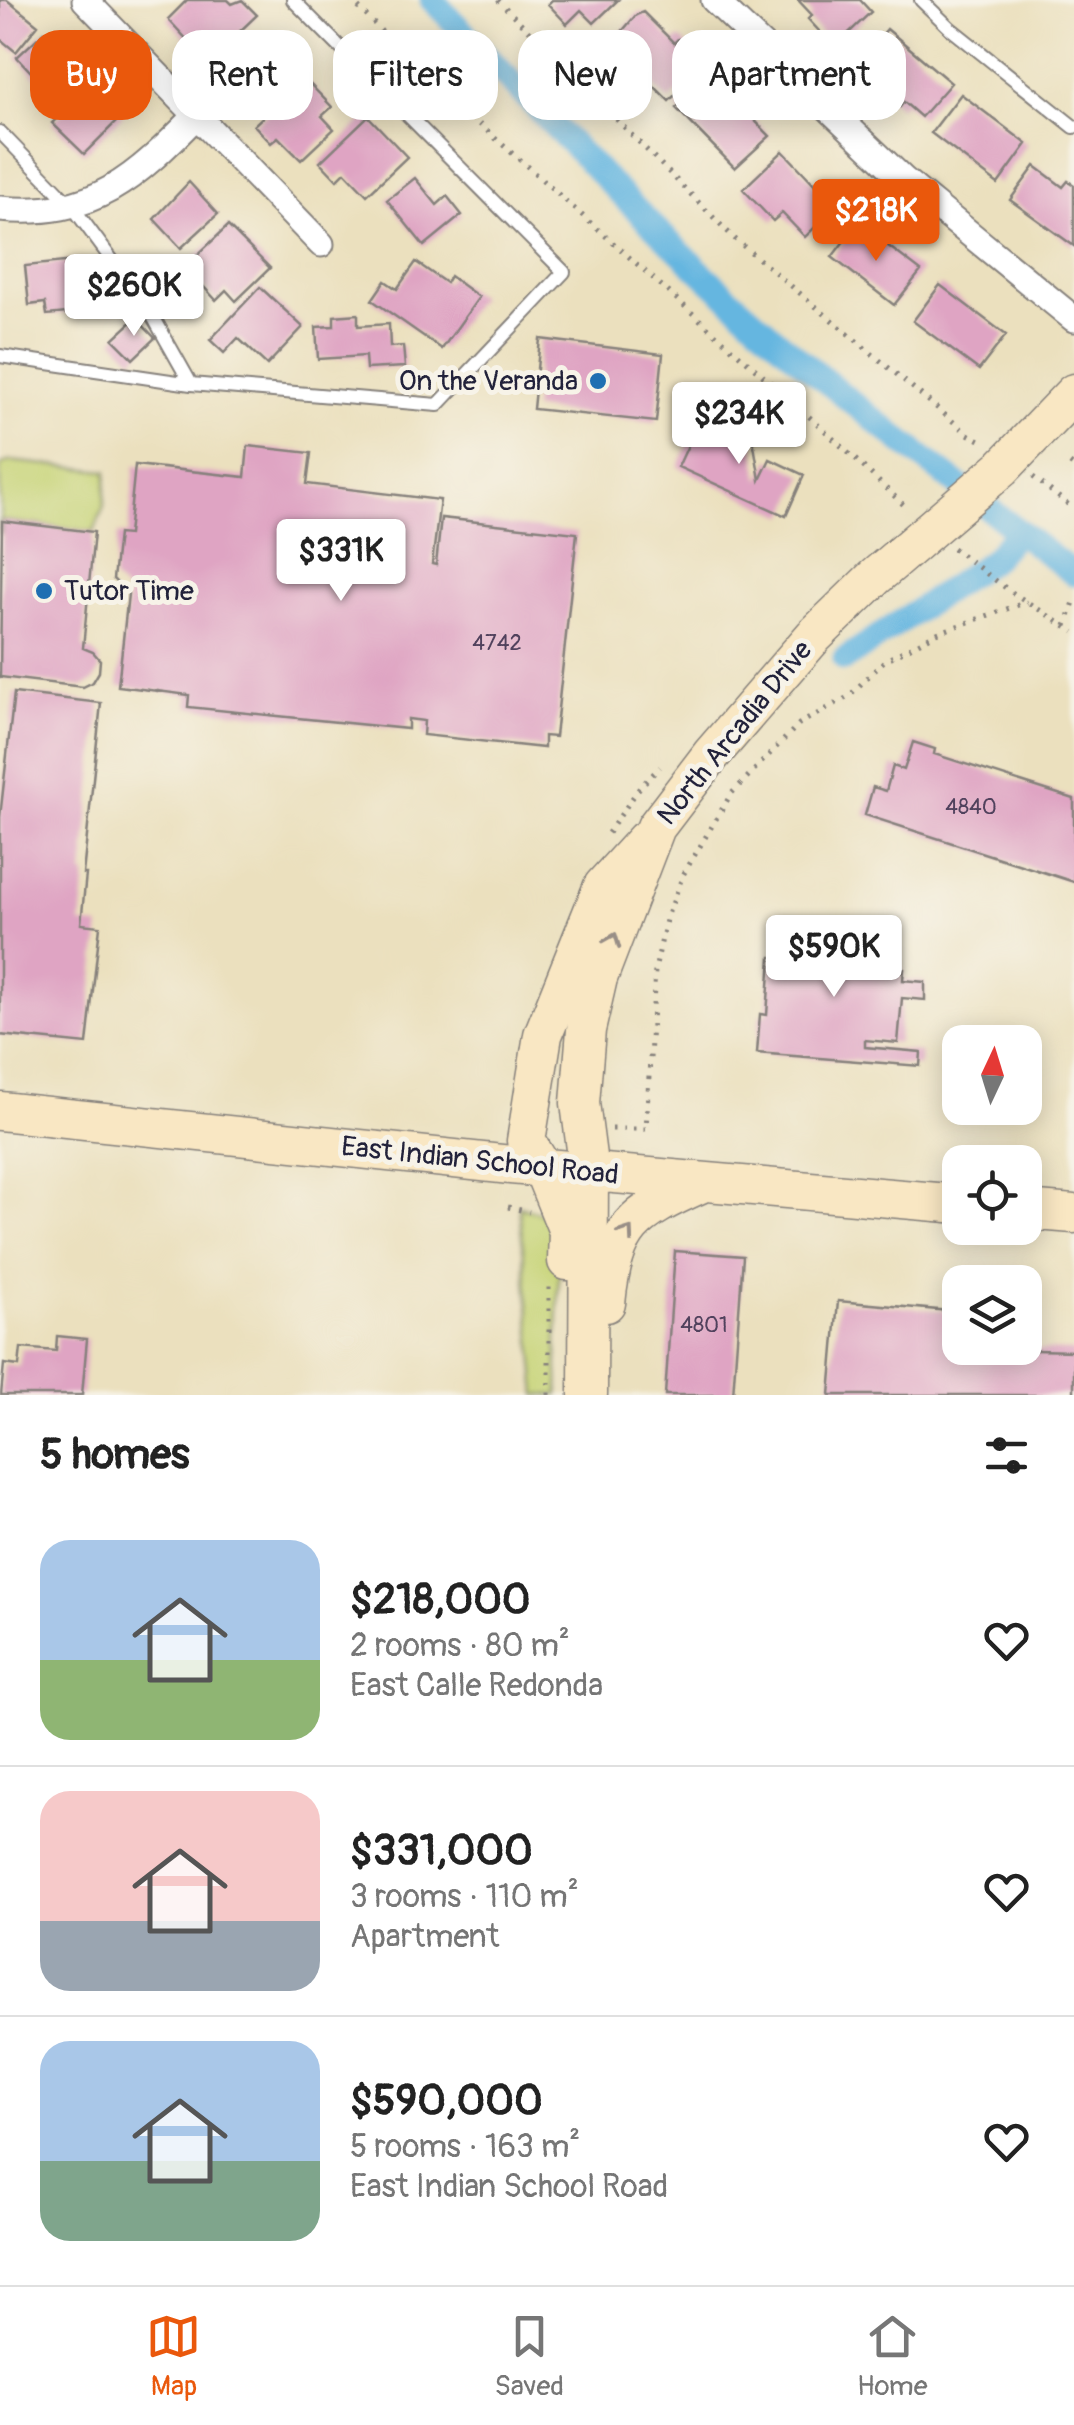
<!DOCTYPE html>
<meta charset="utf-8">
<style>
:root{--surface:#fff;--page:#f6f6f6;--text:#222;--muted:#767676;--line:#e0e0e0;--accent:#ea580c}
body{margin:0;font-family:Pangolin,sans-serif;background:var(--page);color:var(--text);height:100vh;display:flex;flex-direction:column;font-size:38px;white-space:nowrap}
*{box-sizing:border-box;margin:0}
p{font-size:32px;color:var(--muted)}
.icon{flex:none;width:55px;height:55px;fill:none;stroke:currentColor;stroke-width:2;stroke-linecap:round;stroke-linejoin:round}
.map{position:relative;height:1395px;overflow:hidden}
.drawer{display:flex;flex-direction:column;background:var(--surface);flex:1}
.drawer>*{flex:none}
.banner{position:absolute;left:30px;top:30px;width:1015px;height:90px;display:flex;gap:20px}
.needle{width:65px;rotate:4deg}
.tools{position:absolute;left:942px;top:1025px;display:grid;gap:20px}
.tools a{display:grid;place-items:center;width:100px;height:100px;border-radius:20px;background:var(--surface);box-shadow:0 5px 25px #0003;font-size:50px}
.price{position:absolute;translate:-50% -85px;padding:0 22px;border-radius:10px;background:#fff;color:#222;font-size:32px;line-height:65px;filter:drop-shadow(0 2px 5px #0008)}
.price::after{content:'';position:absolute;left:50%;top:60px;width:30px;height:22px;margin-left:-15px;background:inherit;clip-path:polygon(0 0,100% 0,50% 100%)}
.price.current{background:var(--accent);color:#fff}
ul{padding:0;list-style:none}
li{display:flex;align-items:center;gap:30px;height:250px;padding:0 40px}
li+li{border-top:2px solid var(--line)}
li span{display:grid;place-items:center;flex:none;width:280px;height:200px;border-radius:30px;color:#555}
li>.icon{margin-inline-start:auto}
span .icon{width:120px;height:120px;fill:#fffc;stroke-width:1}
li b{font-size:42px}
h2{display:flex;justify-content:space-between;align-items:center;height:120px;padding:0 40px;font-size:42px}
.pill{padding:0 35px;border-radius:30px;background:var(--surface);box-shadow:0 5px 25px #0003;font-size:35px;line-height:90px}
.pill.current{background:var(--accent);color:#fff}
.dock{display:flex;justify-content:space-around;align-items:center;height:140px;border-top:2px solid var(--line);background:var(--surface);font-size:28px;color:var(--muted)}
.dock a{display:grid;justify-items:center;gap:5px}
.dock .current{color:var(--accent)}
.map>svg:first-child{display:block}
.green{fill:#c6d375;stroke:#747a58;stroke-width:2.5}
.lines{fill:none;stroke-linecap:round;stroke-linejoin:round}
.canal{stroke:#65b6e0;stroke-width:25}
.building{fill:#dfa4c3}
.lane-casing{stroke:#86817c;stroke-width:16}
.street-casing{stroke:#86817c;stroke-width:29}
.secondary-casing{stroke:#86817c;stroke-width:41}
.path{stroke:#86817c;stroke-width:5;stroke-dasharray:2.5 8;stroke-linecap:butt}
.lane{stroke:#fff;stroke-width:12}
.street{stroke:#fff;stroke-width:25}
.secondary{stroke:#f9e7c3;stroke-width:38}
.oneway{stroke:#988e86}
.poi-dot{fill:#1f6fb2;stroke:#f7f3e8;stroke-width:4}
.labels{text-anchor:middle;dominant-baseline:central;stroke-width:10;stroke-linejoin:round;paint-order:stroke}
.number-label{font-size:22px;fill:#51425d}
.poi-label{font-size:28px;fill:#22223b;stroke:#f7f3e8;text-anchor:end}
.street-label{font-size:28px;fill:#22223b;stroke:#f7f3e8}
</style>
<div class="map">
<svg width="1074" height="1395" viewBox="0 0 1074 1395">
<rect width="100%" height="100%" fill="#f7f3e8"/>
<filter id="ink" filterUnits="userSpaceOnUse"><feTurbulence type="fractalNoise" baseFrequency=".01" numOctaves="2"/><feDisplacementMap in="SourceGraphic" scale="20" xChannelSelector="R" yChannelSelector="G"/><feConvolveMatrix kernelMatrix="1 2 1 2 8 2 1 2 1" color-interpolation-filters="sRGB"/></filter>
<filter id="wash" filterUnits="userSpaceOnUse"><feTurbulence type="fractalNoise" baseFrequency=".0048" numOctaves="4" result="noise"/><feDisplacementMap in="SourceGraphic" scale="40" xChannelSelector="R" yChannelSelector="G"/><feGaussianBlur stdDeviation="2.25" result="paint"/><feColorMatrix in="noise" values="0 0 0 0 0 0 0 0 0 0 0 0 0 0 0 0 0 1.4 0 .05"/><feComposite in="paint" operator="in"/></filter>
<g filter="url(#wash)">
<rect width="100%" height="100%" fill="#ebe0be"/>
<!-- green -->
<path class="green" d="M10,461L107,471L104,506L94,532L2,521L0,534V466Z
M519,1206L544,1214L560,1238L557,1345L559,1395H537Z"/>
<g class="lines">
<!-- canal -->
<path class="canal" d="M432,0C538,108 640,220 754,320C856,410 967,491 1074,574
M845,659L992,560L1018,531"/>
</g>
<g id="blocks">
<!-- building -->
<path class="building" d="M0,0H7L38,25L16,52L0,39Z
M187,0H228L232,4L242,0L257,15L215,55L199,39L192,45L168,19Z
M552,0H618L594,23L581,10L567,24L548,4Z
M798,0H860L871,12L834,47L808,19L812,15Z
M643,12L674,43L678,39L682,40L706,65L669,101L646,78L636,89L615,67L627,55L613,42L636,15Z
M887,29L951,83L921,117L904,102L900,107L854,68Z
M44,32L84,74L57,100L17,57Z
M247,38L267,59L282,46L302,67L259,106L220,63Z
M710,75L770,136L735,168L676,108Z
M304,78L332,107L322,116L334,129L301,160L278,137L271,143L254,125Z
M91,84L123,115L84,154L52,123Z
M961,94L1027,144L998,184L931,133Z
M368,116L407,157L367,195L345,172L337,180L320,162Z
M783,151L836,207L805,237L782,213L773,221L743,189Z
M1035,166L1063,187L1068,181L1074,185V246L1010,200Z
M415,178L437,205L447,196L462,215L424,246L387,200Z
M189,182L218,214L181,248L154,219Z
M858,223L921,271L894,305L832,257Z
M228,226L270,268L236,301L226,290L216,300L201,284L185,299L169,282Z
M83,260L88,311L47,315L45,303L29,305L25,266Z
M416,262L446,283L450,276L479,297L442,349L372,300L385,281L397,289Z
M940,285L1006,335L979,370L913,321Z
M260,287L303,327L267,365L238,338L224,353L210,340Z
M358,314V326L389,324L390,347L403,346L405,367L366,369L365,356L318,359L316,327L334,326V316Z
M136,318L155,338L133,359L113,339Z
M540,339L663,354L656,422L533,409Z
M701,417L753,439L760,480L770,459L804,475L786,516L678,467Z
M248,446L311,453L307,484L440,500L432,564L436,565L441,518L577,533L555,737L544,736V748L423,735L424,721L408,719V729L188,707L189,695L118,686L128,594L113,579L118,534L128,535L135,465L245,477Z
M2,521L94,532L83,648L93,652L100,660L99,672L93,682L83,687L0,677Z
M14,693L101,703L83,874H86L81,924L100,926L87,1044L0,1035V817Z
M913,742L935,749L934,754L1074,799V882L865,815L873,787L886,791L893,766L904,770Z
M782,926L817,928V932L831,933V935L875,936L873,966L904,969L903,980L925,982V1000L902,998L898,1043L865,1040V1047L921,1052L920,1066L757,1053L760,1014L767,1015L771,957H780Z
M675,1251L743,1256L733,1395H665Z
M838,1301L960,1312V1348L1074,1351V1395H830Z
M57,1336L87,1339L82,1395H1L4,1364L19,1366L21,1348L56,1351Z"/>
</g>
</g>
<g filter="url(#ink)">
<use href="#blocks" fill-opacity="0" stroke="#86817c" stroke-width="2.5"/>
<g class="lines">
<!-- lane casing -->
<g class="lane-casing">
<path id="lane" d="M921,0L950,28L1074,127
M0,132L72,206L151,313L191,384
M0,356L191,384L438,405L564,272L293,0"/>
</g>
<!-- street casing -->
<g class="street-casing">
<path id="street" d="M85,0L321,244
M714,0L904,180L1074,319
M0,209C94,218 135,178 196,116"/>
</g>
<!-- secondary casing -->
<g class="secondary-casing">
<path id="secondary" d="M0,1111L511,1165L960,1204
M1025,1210L1074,1214
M567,1261L568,1231L542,1167L526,1141L543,1035L603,886L645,840
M606,1303C614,1227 633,1214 700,1184
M588,1395L589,1172L580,1103L586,1030L598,978L656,827L711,755L814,636L875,577L1002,468L1074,393"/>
</g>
<!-- path -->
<path class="path" d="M351,0L424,75L823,429L907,508
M498,0L735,239L968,434L984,442
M1070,464L1074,467
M1033,477L1074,509
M953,548L1007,589L1074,632
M1066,626L1074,602
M608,833L640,787L660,767
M612,1129H646L655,970L666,920L683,875L731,794L799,724L848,697L884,661L937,633L1027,602
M508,1207L529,1212
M549,1395V1286"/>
<!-- lane -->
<use href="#lane" class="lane"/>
<!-- street -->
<use href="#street" class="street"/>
<!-- secondary -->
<use href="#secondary" class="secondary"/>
</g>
<!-- one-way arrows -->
<defs><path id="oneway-chevron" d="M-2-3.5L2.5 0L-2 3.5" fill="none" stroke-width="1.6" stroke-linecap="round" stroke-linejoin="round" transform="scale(2.5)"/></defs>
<g class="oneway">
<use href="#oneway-chevron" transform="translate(613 940) rotate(-68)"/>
<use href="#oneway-chevron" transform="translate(627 1233) rotate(-55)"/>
</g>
</g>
<!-- markers -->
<g class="poi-dot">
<circle cx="598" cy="381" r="10"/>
<circle cx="44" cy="591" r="10"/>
</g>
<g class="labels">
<!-- number labels -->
<g class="number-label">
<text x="497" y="643">4742</text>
<text x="971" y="807">4840</text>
<text x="704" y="1325">4801</text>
</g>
<!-- poi labels -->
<g class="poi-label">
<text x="578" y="381">On the Veranda</text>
<text x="64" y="591" text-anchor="start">Tutor Time</text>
</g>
<!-- street labels -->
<g class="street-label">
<text transform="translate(735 733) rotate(-51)">North Arcadia Drive</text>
<text transform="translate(480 1161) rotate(6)">East Indian School Road</text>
</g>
</g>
</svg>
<div class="tools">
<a><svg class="needle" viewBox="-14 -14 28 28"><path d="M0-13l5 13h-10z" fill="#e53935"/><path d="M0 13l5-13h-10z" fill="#767676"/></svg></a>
<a><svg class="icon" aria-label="locate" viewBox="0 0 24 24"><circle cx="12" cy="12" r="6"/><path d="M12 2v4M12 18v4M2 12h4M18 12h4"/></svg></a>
<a><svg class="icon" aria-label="layers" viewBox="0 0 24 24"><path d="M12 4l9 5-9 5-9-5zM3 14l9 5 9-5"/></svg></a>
</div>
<b class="price current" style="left:876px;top:264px">$218K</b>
<b class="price" style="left:134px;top:339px">$260K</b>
<b class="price" style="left:739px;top:467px">$234K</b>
<b class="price" style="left:341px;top:604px">$331K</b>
<b class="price" style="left:834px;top:1000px">$590K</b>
<div class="banner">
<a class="pill current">Buy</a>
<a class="pill">Rent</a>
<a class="pill">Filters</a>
<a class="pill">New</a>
<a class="pill">Apartment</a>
</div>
</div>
<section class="drawer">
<h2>5 homes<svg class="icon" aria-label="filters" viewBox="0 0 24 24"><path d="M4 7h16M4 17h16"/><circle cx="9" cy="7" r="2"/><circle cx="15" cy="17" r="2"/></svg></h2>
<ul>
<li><span style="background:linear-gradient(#a9c7e8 60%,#8fb573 0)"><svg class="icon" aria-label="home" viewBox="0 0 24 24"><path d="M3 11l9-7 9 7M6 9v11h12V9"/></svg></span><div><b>$218,000</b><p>2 rooms · 80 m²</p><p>East Calle Redonda</p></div><svg class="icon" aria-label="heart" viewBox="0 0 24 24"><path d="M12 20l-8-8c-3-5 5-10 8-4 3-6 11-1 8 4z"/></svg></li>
<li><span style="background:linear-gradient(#f6c9c9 65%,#9aa5b1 0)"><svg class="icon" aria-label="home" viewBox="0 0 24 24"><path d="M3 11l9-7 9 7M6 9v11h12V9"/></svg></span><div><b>$331,000</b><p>3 rooms · 110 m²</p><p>Apartment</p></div><svg class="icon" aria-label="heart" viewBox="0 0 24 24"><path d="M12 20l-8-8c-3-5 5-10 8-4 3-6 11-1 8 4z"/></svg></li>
<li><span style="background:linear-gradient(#a9c7e8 60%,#7fa58c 0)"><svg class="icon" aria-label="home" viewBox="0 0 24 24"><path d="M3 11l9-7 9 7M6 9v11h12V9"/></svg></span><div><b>$590,000</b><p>5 rooms · 163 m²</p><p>East Indian School Road</p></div><svg class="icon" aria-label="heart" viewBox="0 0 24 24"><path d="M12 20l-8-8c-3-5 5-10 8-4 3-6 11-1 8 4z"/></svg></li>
</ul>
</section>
<nav class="dock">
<a class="current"><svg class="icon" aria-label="map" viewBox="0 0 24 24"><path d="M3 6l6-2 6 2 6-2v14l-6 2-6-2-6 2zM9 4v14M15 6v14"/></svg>Map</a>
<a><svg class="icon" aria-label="saved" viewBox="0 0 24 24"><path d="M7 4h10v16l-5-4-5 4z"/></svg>Saved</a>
<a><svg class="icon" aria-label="home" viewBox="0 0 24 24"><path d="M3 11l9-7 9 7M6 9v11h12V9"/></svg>Home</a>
</nav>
